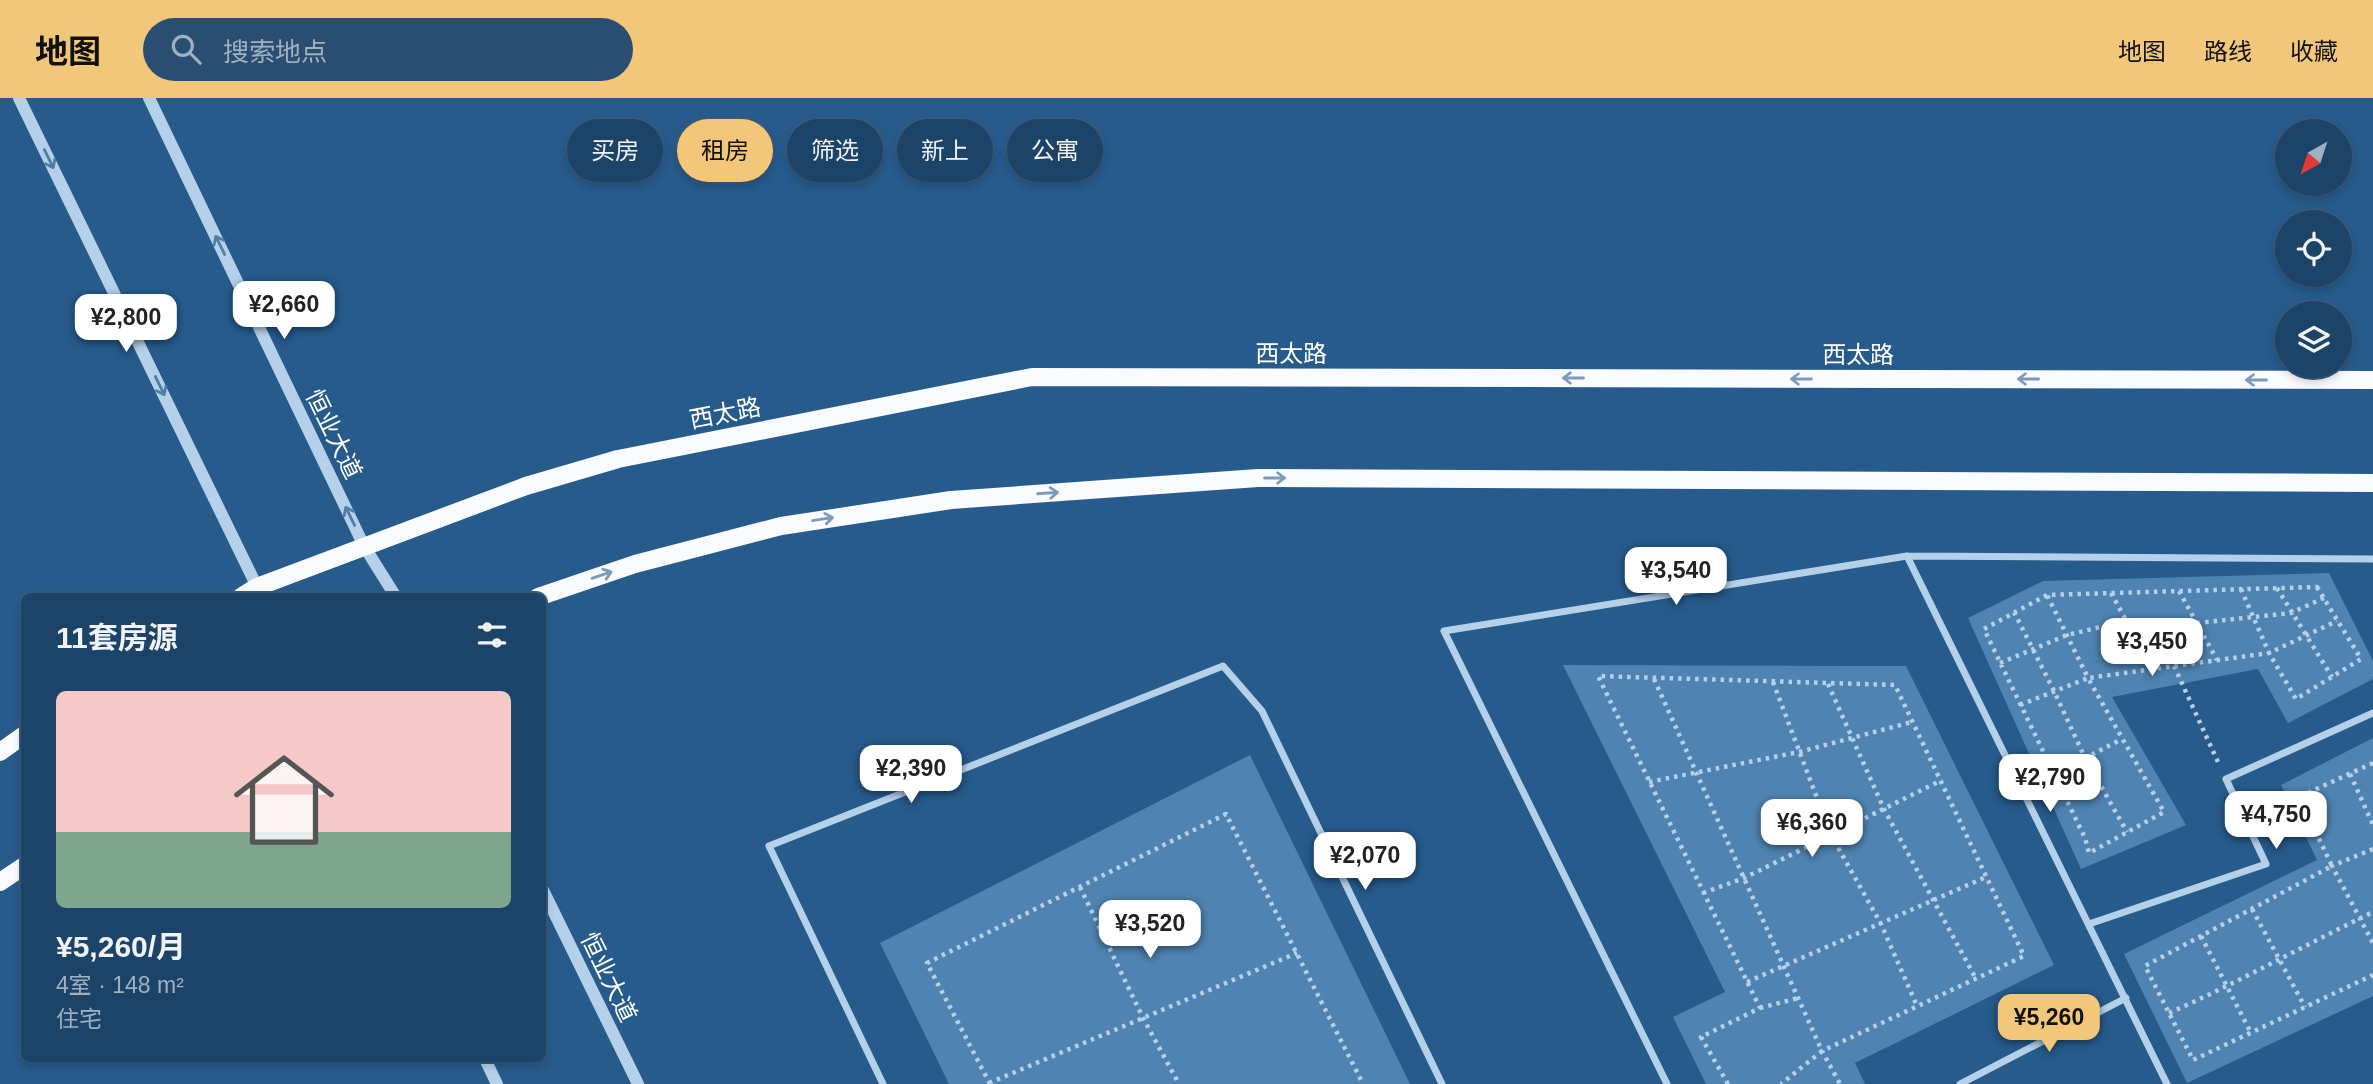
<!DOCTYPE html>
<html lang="zh">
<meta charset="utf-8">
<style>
:root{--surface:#1c4469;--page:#294e71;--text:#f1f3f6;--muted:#a0b0c0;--line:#3a5c7d;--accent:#f3c77a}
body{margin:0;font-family:Helvetica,"Noto Sans SC",sans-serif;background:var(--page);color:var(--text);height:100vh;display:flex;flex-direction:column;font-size:26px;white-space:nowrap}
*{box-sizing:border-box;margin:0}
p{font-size:23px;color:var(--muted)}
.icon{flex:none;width:38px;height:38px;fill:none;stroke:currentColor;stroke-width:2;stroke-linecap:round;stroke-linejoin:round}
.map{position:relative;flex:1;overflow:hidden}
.drawer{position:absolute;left:21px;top:495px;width:525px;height:469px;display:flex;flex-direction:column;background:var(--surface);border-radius:10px;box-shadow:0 4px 10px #0003,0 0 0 2px var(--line)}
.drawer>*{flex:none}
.top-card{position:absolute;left:567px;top:21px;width:665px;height:63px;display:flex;gap:14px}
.needle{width:46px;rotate:219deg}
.buttons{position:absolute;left:2275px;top:21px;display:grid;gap:14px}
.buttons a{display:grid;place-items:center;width:77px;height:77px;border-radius:50%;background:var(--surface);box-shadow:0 4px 10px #0003,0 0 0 2px var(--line);font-size:35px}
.price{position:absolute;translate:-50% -60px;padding:0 16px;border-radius:14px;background:#fff;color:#222;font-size:23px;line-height:46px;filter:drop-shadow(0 2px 4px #0008)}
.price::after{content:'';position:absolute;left:50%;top:42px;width:21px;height:16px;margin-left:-10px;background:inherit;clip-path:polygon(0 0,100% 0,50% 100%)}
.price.active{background:var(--accent);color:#111}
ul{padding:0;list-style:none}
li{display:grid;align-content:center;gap:14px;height:371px;padding:0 35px}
li span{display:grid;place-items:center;height:217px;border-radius:10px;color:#555}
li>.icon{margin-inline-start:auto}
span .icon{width:126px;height:126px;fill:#fffc;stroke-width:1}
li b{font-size:30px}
h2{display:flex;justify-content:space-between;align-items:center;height:84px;padding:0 35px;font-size:30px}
.tag{padding:0 24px;border-radius:32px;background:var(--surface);box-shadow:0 4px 10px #0003,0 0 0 2px var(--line);font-size:24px;line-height:63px}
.tag.active{background:var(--accent);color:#111}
header{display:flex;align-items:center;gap:42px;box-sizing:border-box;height:98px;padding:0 35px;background:var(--accent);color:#111}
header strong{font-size:33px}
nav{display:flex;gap:38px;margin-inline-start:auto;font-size:24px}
.search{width:490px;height:63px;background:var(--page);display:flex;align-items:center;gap:18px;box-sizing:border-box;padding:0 24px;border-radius:38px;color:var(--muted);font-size:26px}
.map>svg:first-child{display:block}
.building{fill:#4f84b2}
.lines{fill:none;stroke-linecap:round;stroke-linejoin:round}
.path{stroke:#b5d1ea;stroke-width:4.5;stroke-dasharray:3.5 5;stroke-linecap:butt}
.minor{stroke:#b5d1ea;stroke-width:7}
.tertiary{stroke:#b5d1ea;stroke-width:12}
.primary{stroke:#f9fbfe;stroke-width:18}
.oneway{stroke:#517ea8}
.oneway2{stroke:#7a9bba}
.labels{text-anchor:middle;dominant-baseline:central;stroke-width:5;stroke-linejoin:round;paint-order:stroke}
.street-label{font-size:24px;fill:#fff;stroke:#265b8c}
</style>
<header>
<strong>地图</strong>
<div class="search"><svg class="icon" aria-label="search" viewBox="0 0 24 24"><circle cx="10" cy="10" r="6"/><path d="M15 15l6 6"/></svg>搜索地点</div>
<nav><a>地图</a><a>路线</a><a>收藏</a></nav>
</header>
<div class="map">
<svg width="2373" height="986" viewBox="0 0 2373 986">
<rect width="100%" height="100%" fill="#265b8c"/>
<!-- building -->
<path class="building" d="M2329,475L2373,563V581L2288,625L2258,571L2112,599L2186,727L2081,771L1968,520L2043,483Z
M1563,567L1906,568L2054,867L1855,965L1865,986H1706L1673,919L1725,894Z
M2373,640V898L2187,985L2124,856L2317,762L2281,687Z
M1250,657L1410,986H949L880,845Z"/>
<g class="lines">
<!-- path -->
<path class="path" d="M2317,489L2361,561L2296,601L2269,555L2088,580L2164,714L2089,755L2085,740L1984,531L2047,497Z
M2277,490L2332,579
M2241,491L2269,555L2337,523
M2179,493L2217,562
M2111,495L2153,571
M2014,514L2054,593L2085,660L2127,734
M2000,565L2067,537L2126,523L2197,525L2291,515L2324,500
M2174,568L2218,664
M1654,581L1822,953L1781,986
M1773,584L1831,737L1881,826L1917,908
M1828,586L1884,711L1976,881
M2020,607L2088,580L2047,497
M2373,665L2299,699L2332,768L2145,868L2193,962L2373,877
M2054,676L2122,641
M2350,676L2373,727
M1649,684L1799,654L1912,624
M2373,751L2332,768L2373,845
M1080,789L1143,920L1179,986
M1703,795L1744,780L1940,683
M2252,811L2305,909
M2201,838L2251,935
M1747,884L1986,779
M1760,910L1798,900
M2169,915C2239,884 2305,847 2373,814
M989,985L1297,855
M990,986L927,865L1226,716L1363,986
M1728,986L1701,939L1760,910L1598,578L1895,587L2024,858L1822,953L1840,986"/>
<!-- minor -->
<path class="minor" d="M1907,458L2167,986
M2089,826L2266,766L2226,681L2373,615
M883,986L769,748L1223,568L1262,613L1442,986
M1667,986L1444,533L1907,458L2373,461
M1960,986L2126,900"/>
<!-- tertiary -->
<path class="tertiary" d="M19,0L262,499
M149,0L364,448L396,499
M542,790L638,986
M485,961L497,986"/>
<!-- primary -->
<path class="primary" d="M241,499L257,489L526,388L618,361L1032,279L2373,282
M538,499L635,466L781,428L951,402L1258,380L2373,385
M0,654L24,637
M0,784L24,768"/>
</g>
<!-- one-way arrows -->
<defs><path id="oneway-shaft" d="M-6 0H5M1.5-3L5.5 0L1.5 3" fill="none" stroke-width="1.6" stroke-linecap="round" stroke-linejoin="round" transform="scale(1.75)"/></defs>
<g class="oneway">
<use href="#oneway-shaft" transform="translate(49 61) rotate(64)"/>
<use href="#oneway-shaft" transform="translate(220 147) rotate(-116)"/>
<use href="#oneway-shaft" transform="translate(160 288) rotate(64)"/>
<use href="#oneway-shaft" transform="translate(350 418) rotate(-116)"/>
</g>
<g class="oneway2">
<use href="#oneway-shaft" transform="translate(1573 280) rotate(-180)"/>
<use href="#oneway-shaft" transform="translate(1801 281) rotate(-180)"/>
<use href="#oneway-shaft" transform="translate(2028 281) rotate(-180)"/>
<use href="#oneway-shaft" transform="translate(2256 282) rotate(-180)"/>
<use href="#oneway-shaft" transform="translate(1275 380)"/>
<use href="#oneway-shaft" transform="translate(1048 395) rotate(-4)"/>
<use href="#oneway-shaft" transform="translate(823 421) rotate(-9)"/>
<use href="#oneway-shaft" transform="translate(602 477) rotate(-19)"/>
</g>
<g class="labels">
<!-- street labels -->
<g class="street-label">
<text x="1291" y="255">西太路</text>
<text x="1858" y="256">西太路</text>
<text transform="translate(725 315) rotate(-11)">西太路</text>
<text transform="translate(334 336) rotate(64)">恒业大道</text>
<text transform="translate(609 879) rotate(64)">恒业大道</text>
</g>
</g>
</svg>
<div class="buttons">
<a><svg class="needle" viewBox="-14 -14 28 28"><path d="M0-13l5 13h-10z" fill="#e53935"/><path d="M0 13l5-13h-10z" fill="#a0b0c0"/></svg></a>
<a><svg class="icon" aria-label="locate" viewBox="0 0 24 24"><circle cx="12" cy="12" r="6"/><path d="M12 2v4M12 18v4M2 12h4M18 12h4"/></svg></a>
<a><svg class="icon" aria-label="layers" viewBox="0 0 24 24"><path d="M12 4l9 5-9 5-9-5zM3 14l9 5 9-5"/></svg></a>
</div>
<b class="price" style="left:284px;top:243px">¥2,660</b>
<b class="price" style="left:126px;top:256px">¥2,800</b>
<b class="price" style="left:1676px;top:509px">¥3,540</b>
<b class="price" style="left:2152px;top:580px">¥3,450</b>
<b class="price" style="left:911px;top:707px">¥2,390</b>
<b class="price" style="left:2050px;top:716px">¥2,790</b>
<b class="price" style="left:2276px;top:753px">¥4,750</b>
<b class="price" style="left:1812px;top:761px">¥6,360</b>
<b class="price" style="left:1365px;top:794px">¥2,070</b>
<b class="price" style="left:1150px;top:862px">¥3,520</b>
<b class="price active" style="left:2049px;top:956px">¥5,260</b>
<div class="top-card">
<a class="tag">买房</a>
<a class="tag active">租房</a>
<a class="tag">筛选</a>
<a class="tag">新上</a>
<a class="tag">公寓</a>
</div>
<section class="drawer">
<h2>11套房源<svg class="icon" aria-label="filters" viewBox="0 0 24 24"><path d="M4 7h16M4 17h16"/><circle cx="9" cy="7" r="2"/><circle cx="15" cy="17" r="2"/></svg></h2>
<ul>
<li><span style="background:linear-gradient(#f6c9c9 65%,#7fa58c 0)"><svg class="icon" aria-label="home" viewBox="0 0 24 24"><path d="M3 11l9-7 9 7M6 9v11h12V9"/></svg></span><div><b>¥5,260/月</b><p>4室 · 148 m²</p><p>住宅</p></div></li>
</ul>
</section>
</div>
